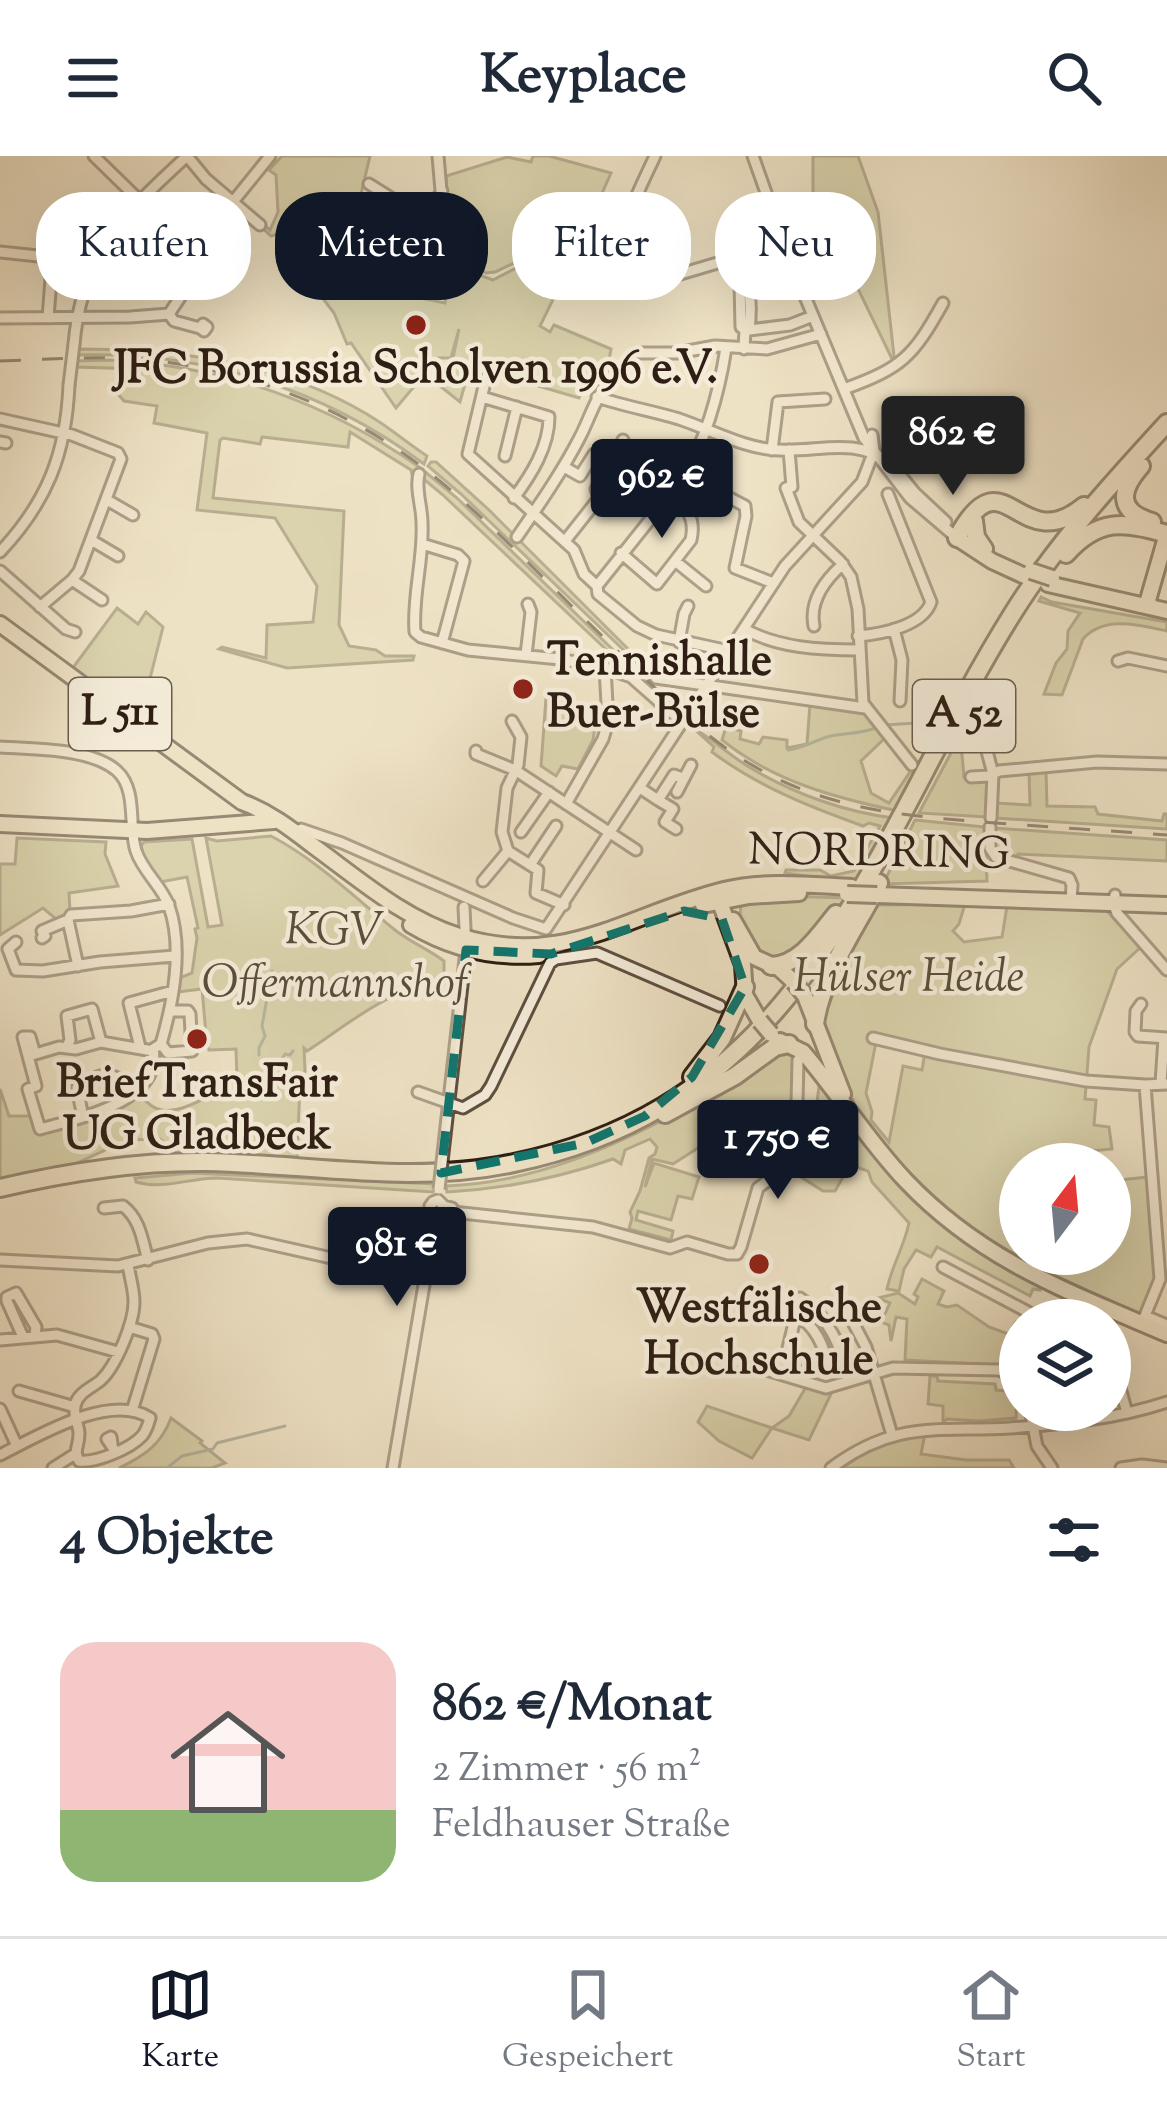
<!DOCTYPE html>
<html lang="de">
<meta charset="utf-8">
<style>
:root{--surface:#fff;--page:#f2f2f3;--text:#1f2937;--muted:#747a83;--line:#e0e1e3;--accent:#111827}
body{margin:0;font-family:"Sorts Mill Goudy",serif;background:var(--page);color:var(--text);height:100vh;display:flex;flex-direction:column;font-size:45px;white-space:nowrap}
*{box-sizing:border-box;margin:0}
p{font-size:39px;color:var(--muted)}
.icon{flex:none;width:66px;height:66px;fill:none;stroke:currentColor;stroke-width:2;stroke-linecap:round;stroke-linejoin:round}
.map{position:relative;height:1312px;overflow:hidden}
.details{display:flex;flex-direction:column;background:var(--surface);flex:1}
.details>*{flex:none}
.hud{position:absolute;left:36px;top:36px;width:1095px;height:108px;display:flex;gap:24px}
.needle{width:78px;rotate:16deg}
.buttons{position:absolute;left:999px;top:987px;display:grid;gap:24px}
.buttons a{display:grid;place-items:center;width:132px;height:132px;border-radius:50%;background:var(--surface);box-shadow:0 12px 48px #0002;font-size:60px}
.price{position:absolute;translate:-50% -102px;padding:0 27px;border-radius:12px;background:var(--accent);color:#fff;font-size:39px;line-height:78px;filter:drop-shadow(0 3px 6px #0008)}
.price::after{content:'';position:absolute;left:50%;top:72px;width:36px;height:27px;margin-left:-18px;background:inherit;clip-path:polygon(0 0,100% 0,50% 100%)}
.price.current{background:#222;color:#fff}
ul{padding:0;list-style:none}
li{display:flex;align-items:center;gap:36px;height:300px;padding:0 60px}
li span{display:grid;place-items:center;flex:none;width:336px;height:240px;border-radius:36px;color:#555}
li>.icon{margin-inline-start:auto}
span .icon{width:144px;height:144px;fill:#fffc;stroke-width:1}
li b{font-size:51px}
h2{display:flex;justify-content:space-between;align-items:center;height:144px;padding:0 60px;font-size:51px}
.chip{padding:0 42px;border-radius:48px;background:var(--surface);box-shadow:0 12px 48px #0002;font-size:42px;line-height:108px}
.chip.current{background:var(--accent);color:#fff}
header{display:flex;justify-content:space-between;align-items:center;height:156px;padding:0 60px;background:var(--surface);font-size:54px;font-weight:800}
.dock{display:flex;justify-content:space-around;align-items:center;height:168px;border-top:3px solid var(--line);background:var(--surface);font-size:33px;color:var(--muted)}
.dock a{display:grid;justify-items:center;gap:6px}
.dock .current{color:var(--accent)}
.map>svg:first-child{display:block}
.green{fill:#c0c190;stroke:#777052;stroke-width:3;fill-rule:evenodd}
.lines{fill:none;stroke-linecap:round;stroke-linejoin:round}
.stream{stroke:#6f7f70;stroke-width:3}
.minor-casing{stroke:#5e4f40;stroke-width:15}
.major-casing{stroke:#2e1e13;stroke-width:20}
.highway-casing{stroke:#2e1e13;stroke-width:22}
.minor{stroke:#f4ecd9;stroke-width:9}
.major{stroke:#eee2c5;stroke-width:14}
.highway{stroke:#eee2c5;stroke-width:16}
.rail{stroke:#2e1e13;stroke-width:3;stroke-dasharray:21 21;stroke-linecap:butt}
.minor-bridge-casing{stroke:#5e4f40;stroke-width:15;stroke-linecap:butt}
.major-bridge-casing{stroke:#2e1e13;stroke-width:20;stroke-linecap:butt}
.minor-bridge{stroke:#f4ecd9;stroke-width:9}
.major-bridge{stroke:#eee2c5;stroke-width:14}
.marked{fill:none;stroke:#0f766e;stroke-width:9;stroke-dasharray:24 15;stroke-linejoin:round}
.poi-dot{fill:#8f2418;stroke:#f4ecd9;stroke-width:4.5}
.labels{text-anchor:middle;dominant-baseline:central;stroke-width:9;stroke-linejoin:round;paint-order:stroke}
.shield{fill:#f4ecd9;stroke:#695c4e;stroke-width:3}
.shield-label{font-size:42px;font-weight:bold;fill:#2e1e13}
.poi-label{font-size:45px;font-weight:bold;fill:#2e1e13;stroke:#f4ecd9}
.street-label{font-size:45px;fill:#2e1e13;stroke:#f4ecd9}
.park-label{font-size:45px;font-style:italic;fill:#5a4f38;stroke:#f4ecd9}
</style>
<header><svg class="icon" aria-label="menu" viewBox="0 0 24 24"><path d="M4 6h16M4 12h16M4 18h16"/></svg>Keyplace<svg class="icon" aria-label="search" viewBox="0 0 24 24"><circle cx="10" cy="10" r="6"/><path d="M15 15l6 6"/></svg></header>
<div class="map">
<svg width="1167" height="1312" viewBox="0 0 1167 1312">
<rect width="100%" height="100%" fill="#eee2c5"/>
<filter id="stains"><feTurbulence type="fractalNoise" baseFrequency=".00167" numOctaves="4"/><feColorMatrix values="0 0 0 0 .2 0 0 0 0 .09 0 0 0 0 .02 0 0 0 .5 -.17"/></filter>
<radialGradient id="worn" r=".72"><stop offset=".6" stop-color="#630" stop-opacity="0"/><stop offset="1" stop-color="#630" stop-opacity=".3"/></radialGradient>
<!-- green -->
<path class="green" d="M282,0H370L356,59L405,70L391,136L445,147L448,124L459,140L449,121L450,108L493,124C522,109 551,92 584,89C594,89 603,91 613,90L609,127L597,128L596,131L566,117L540,170L550,176L554,169L611,193L605,228L583,233L579,242L470,210L460,246L435,226L452,207L459,173L451,202H438L396,252L351,187L347,188L334,157L305,119L315,111C312,101 301,94 299,84L278,78L271,80L258,68L259,65L270,74L278,56L276,19L269,14Z
M533,0H549L611,17L580,87L573,84L568,89L544,93L495,116L486,117L450,101L446,20L507,1L531,6Z
M813,0H858L878,56L895,209L813,40Z
M77,193C183,193 290,207 381,267C397,278 412,290 427,300L424,308C322,232 203,195 76,199Z
M109,204C225,210 327,246 422,313L413,323L411,314L350,276L348,291L262,281L260,288L223,282L220,284L213,342L344,355L339,469L349,490L376,494L385,500H414L413,504L287,512L219,493L222,491L266,502L267,469L313,466L317,430L275,362L197,354L207,277L154,267L157,250L124,245L118,238L138,213L76,211V205Z
M431,306H436L488,353L658,523L657,526L461,338L428,310Z
M424,315L457,342L682,561L634,520L443,339L420,320Z
M1041,441L1052,446L1167,466V475C1139,469 1104,459 1083,483L1062,539L1044,538L1056,507L1067,493L1068,475L1080,457L1039,445Z
M117,452L138,468L146,456L163,471L140,562L72,513Z
M546,542L592,552L597,558L593,584L578,613L562,610L556,620L541,610Z
M810,548L862,555L886,581L861,605L871,637L889,647L916,607L920,610L898,655C835,642 773,625 722,584L726,571L741,575L740,583L759,588L763,581L787,584V592L807,588Z
M976,550L979,551L973,564L979,568L981,577L964,580L961,588L964,621L984,622L991,625L987,661L919,657Z
M693,572C713,583 729,599 749,611C792,637 844,656 894,662L854,727L785,717L786,714H820L831,720L854,715L880,670L869,667L863,670C810,651 757,630 712,596L714,591Z
M1046,614L1047,650L1095,651L1098,658L1162,665L1164,658H1167V673L995,662L996,647L1030,649L1029,616Z
M915,664L985,671L987,725L883,728Z
M994,672L1167,684V705L1018,698L1016,705C995,700 994,692 994,672Z
M271,680C317,704 354,741 395,774C410,786 428,793 444,805V828C393,828 349,868 307,895L304,892L305,915L300,929L297,1001L178,999L160,983L127,984L60,1015L0,1026V933L9,960H34L38,975L137,937C144,943 152,953 162,954C185,958 217,934 237,924L236,893L209,894L207,889L202,833L177,836V823L192,817L197,782L195,773L198,772L187,721L160,726L145,705L141,690L144,686L192,683L208,771L222,769L206,682L217,685Z
M17,682L106,686L105,698L118,730L69,737L70,756L56,763L43,752L0,779V708H15Z
M783,740L846,742L797,798L761,804C751,787 734,768 742,748Z
M965,748L959,768L953,775L964,786L1002,781L1007,750L1104,752L1141,791L1117,813L1089,891L1085,943L1096,944L1094,969L1109,971L1112,993L1081,996L1080,1002L1090,1008H1020V1098H1110V1025L1148,1021L1157,1121L1142,1159L1047,1116L1044,1121L1033,1116L939,1051L897,1008L857,954L824,875L823,864L852,789L878,749ZM877,881L926,890L922,914L903,910L889,986L871,964L872,956L866,937Z
M798,894L793,949L783,983L727,967L710,974L704,994L698,992L673,1008L652,1003L645,1031L654,1007L699,1021L692,1043L678,1040L671,1064L638,1055L636,1064L673,1075L671,1084L629,1073L632,1062L630,1056L640,1035L649,1002L655,998L657,991L650,983L625,994L621,1008L613,1003C559,1022 504,1033 447,1036L446,1030C534,1027 617,990 693,948C720,934 743,909 771,897C778,893 789,894 798,894Z
M820,922L947,1069L989,1102L1040,1128V1134L1033,1133L1030,1140L937,1091L931,1101L916,1094L904,1113L899,1135L887,1133C892,1109 904,1091 909,1067L872,1026L868,1015L850,1009L835,1035H823L801,1021L813,979Z
M192,1017L436,1028L433,1036L217,1022C190,1022 163,1034 136,1026L135,1022Z
M922,1123L944,1135L938,1148L947,1151L957,1149L989,1171L1008,1178L1016,1166H1020L1018,1210L905,1204L907,1163L896,1161L891,1185L889,1169L881,1166L890,1147L878,1142L898,1137L915,1148L918,1141L914,1138Z
M930,1220H937L938,1225L995,1228L996,1234L1017,1236L1016,1262L979,1265L947,1263L943,1267V1250L928,1248Z
M806,1231L831,1238L809,1284L772,1272L752,1302L719,1285L698,1266L707,1250L772,1272L789,1260Z
M171,1262L202,1285L200,1287L225,1307L212,1312H119C144,1300 161,1289 171,1262Z
M925,1278L921,1298L966,1304H1009L1014,1312H840L866,1294L897,1283Z"/>
<g class="lines">
<!-- stream -->
<path class="stream" d="M884,569L933,566L938,568
M788,594C805,592 820,581 836,579C850,577 862,577 876,572
M259,899V892L265,880L262,870L272,815
M271,909L281,904L285,898L290,899L293,895
M167,1312L182,1300L213,1293L217,1287L285,1270"/>
<!-- minor casing -->
<g class="minor-casing">
<path id="minor" d="M94,0L139,44
M438,0L447,104
M753,0L791,107L864,282L910,342L957,382
M369,28L423,62L442,35
M141,41L208,67
M232,47L270,0
M0,96L95,106
M54,100L60,62L64,54
M732,102L740,127L741,171L745,174
M614,130L650,127L741,100C750,124 752,149 749,174H745L744,193
M614,131C614,82 635,43 655,0
M169,158L174,165L200,172L203,168L207,171L204,175L200,172
M0,162L130,161L169,158L181,140L200,100
M48,162L51,123
M749,174L790,169L813,160
M74,188C82,97 124,58 187,0L206,23L260,69
M635,197H677L715,190L767,193L821,178
M486,222L468,298L574,394L584,418L597,430L598,438L637,470L656,479L729,495
M844,233C902,212 913,201 943,147
M482,241L549,261C549,291 531,319 514,342
M597,241C624,250 652,255 679,263C712,274 745,293 779,294C820,296 853,281 889,306
M0,263L72,279L118,297L121,303L79,415L72,424L40,451
M0,286L6,287
M618,293L675,333
M772,294L778,246L825,243
M789,294L792,331
M505,300L517,251
M888,304L915,337L946,366
M564,311L580,320L594,298L611,306
M642,312L634,323L660,351
M419,318C415,333 422,350 422,367C424,403 412,440 415,476L421,481L468,494L560,503L605,512L631,521L682,566
M792,330L786,332L799,366L840,405L851,421L858,453L863,547L912,609
M705,332L724,331V339L745,350L746,360L735,412L773,427
M107,344L133,359
M517,381C539,349 562,316 580,281C589,264 594,245 606,229
M91,384L118,400
M565,385L599,342L596,333L623,284
M422,388L458,399L464,405L442,487
M0,396C47,346 66,298 69,229
M621,397L657,428L691,384C696,362 687,351 670,339
M675,405L706,430
M0,415L66,473L75,476
M72,424L102,444
M597,430L684,321C707,281 719,237 726,192
M814,470C809,445 825,424 843,408
M744,473C779,492 819,494 859,494
M894,473L902,504L900,545
M858,480C882,478 923,470 931,446L888,338
M679,486L684,458L688,450
M526,499L531,456L528,448
M1118,505L1128,502L1167,510
M656,522L865,552
M978,561L993,618L991,662
M512,565L521,581L518,609L507,632L502,676L508,695L538,714L536,737L564,749
M0,591C32,593 91,592 117,615C138,634 128,671 136,695C143,716 162,730 169,750C184,793 173,846 161,888L153,893C163,946 76,963 40,973L28,933L36,930L23,881H30L35,898
M476,595V598L515,614L636,694
M971,621L989,620L999,615L1097,606L1167,608
M640,632L658,644L674,619L683,622
M677,636L691,609
M658,644L673,653L665,666L676,673
M566,648L603,583L608,566L605,512
M990,671V692L996,701L1069,722L1072,729L1071,746
M301,673L342,687L513,762L546,773L785,410L862,326L874,295L872,279
M521,676L549,636
M530,709L556,670
M483,725L508,695
M1115,739L1113,747L1117,757L1167,814
M42,782L45,780L42,775L68,764
M16,786L8,793L16,814L43,815L100,806L175,800
M78,810L68,764L71,759L131,755L169,748
M1141,848L1136,855L1135,876L1138,880L1167,882
M873,882L940,898L1086,925L1145,929L1167,928
M161,888L168,897L192,895L190,858L188,855H170
M140,891L129,847L173,835
M66,892L70,884L67,860L92,853L101,886L153,895
M32,899L59,891L76,893L101,886
M1161,927L1164,882
M418,936L463,952L485,939L491,930L550,807L556,803L597,797L720,850
M83,961L77,932L81,926L107,918L139,930
M442,1006L466,794L464,751
M104,1052L123,1050C140,1063 142,1083 148,1104
M443,1055L593,1071L670,1092L687,1086L728,1098H737L741,1091L758,1032L775,1019L787,981L797,947L798,904
M440,1058L431,1056L430,1050L433,1046L438,1044L444,1050L452,1052
M0,1104L118,1110L208,1087L247,1083L425,1123
M943,1111L1043,1164
M847,1155L866,1191L892,1279
M795,1158C816,1170 823,1189 829,1211
M1145,1160L1167,1169
M1142,1167L1160,1123L1145,929
M129,1171L152,1178L154,1183L132,1255
M23,1181L7,1145V1141L16,1137L36,1171L35,1180
M0,1184L57,1179L118,1196
M733,1204L826,1232L893,1212L999,1214L1006,1217
M845,1207L827,1211L790,1199L788,1192L800,1142C831,1162 840,1191 850,1224
M1110,1214L1119,1228L1127,1257
M19,1235L75,1251
M0,1253L17,1290
M1030,1254L1037,1290L1052,1312
M112,1288L111,1281L107,1283L115,1295
M0,1299C38,1280 110,1236 150,1262C148,1269 147,1274 142,1280C130,1293 96,1307 79,1305C73,1293 79,1291 79,1278C79,1269 73,1260 75,1250C77,1237 92,1232 101,1224C116,1210 134,1167 134,1146C134,1134 130,1121 128,1109
M53,1312L75,1298
M393,1312L425,1123L439,1058
M831,1312C896,1264 936,1276 1010,1272C1063,1268 1116,1263 1167,1246
M1121,1312L1142,1309L1167,1312"/>
</g>
<!-- major casing -->
<g class="major-casing">
<path id="major" d="M957,382L992,405L1027,421
M1048,428L1167,455
M1150,450L1148,444L1167,378
M0,468L242,646C269,656 290,672 312,689C360,724 403,762 459,780C565,813 627,758 724,734C766,724 809,729 852,731
M0,668L147,675L274,665
M877,739L1167,749
M718,741L743,809L745,839L760,865
M703,749L749,740L799,737
M733,764L754,801L780,813L794,826
M411,769C451,793 492,803 539,799
M805,840L843,938
M780,885L803,896C839,938 868,985 906,1025C982,1105 1069,1136 1167,1178"/>
</g>
<!-- highway casing -->
<g class="highway-casing">
<path id="highway" d="M1141,310C1120,334 1116,355 1152,366
M974,365L976,381L984,393
M957,382C1004,293 1018,404 1084,350
M1066,398C1098,362 1124,365 1167,378
M771,810C800,809 819,779 836,758
M815,868C822,818 856,772 879,727
M692,921L722,882L745,831
M665,958L735,920L775,891L789,888
M0,1032C68,1016 137,1005 207,1006C309,1008 413,1029 514,1007C814,945 872,682 1013,457C1056,388 1112,327 1167,267"/>
</g>
<!-- minor -->
<use href="#minor" class="minor"/>
<!-- major -->
<use href="#major" class="major"/>
<!-- highway -->
<use href="#highway" class="highway"/>
<!-- rail -->
<path class="rail" d="M0,205C57,203 115,198 172,207C268,221 360,260 435,321C491,367 542,421 593,471C650,526 703,586 774,621C844,656 918,661 995,667C1052,671 1110,675 1167,679"/>
<!-- minor-bridge casing -->
<g class="minor-bridge-casing">
<path id="minor-bridge" d="M69,229L74,188
M439,1033L442,1006"/>
</g>
<!-- major-bridge casing -->
<g class="major-bridge-casing">
<path id="major-bridge" d="M1031,415L1052,422
M847,738L877,739
M794,826L805,840
M760,865L771,878"/>
</g>
<!-- minor-bridge -->
<use href="#minor-bridge" class="minor-bridge"/>
<!-- major-bridge -->
<use href="#major-bridge" class="major-bridge"/>
</g>
<!-- marked area -->
<path d="M0 0H1167V1312H0ZM684,755L722,763L745,831L692,921L645,960L585,987L441,1017L466,794L551,798Z" fill="#eee2c5" fill-opacity=".55" fill-rule="evenodd"/>
<path class="marked" d="M684,755L722,763L745,831L692,921L645,960L585,987L441,1017L466,794L551,798Z"/>
<!-- markers -->
<g class="poi-dot">
<circle cx="416" cy="169" r="12"/>
<circle cx="523" cy="533" r="12"/>
<circle cx="197" cy="883" r="12"/>
<circle cx="759" cy="1108" r="12"/>
</g>
<g class="labels">
<!-- shield labels -->
<g class="shield">
<rect x="69" y="522" width="102" height="72" rx="9"/>
<rect x="913" y="524" width="102" height="72" rx="9"/>
</g>
<g class="shield-label">
<text x="120" y="558">L 511</text>
<text x="964" y="560">A 52</text>
</g>
<!-- poi labels -->
<g class="poi-label">
<text x="416" y="215">JFC Borussia Scholven 1996 e.V.</text>
<text x="547" y="507" text-anchor="start">Tennishalle<tspan x="547" dy="52">Buer-Bülse</tspan></text>
<text x="197" y="929">BriefTransFair<tspan x="197" dy="52">UG Gladbeck</tspan></text>
<text x="759" y="1154">Westfälische<tspan x="759" dy="52">Hochschule</tspan></text>
</g>
<!-- street labels -->
<g class="street-label">
<text transform="translate(879 699) rotate(1)">NORDRING</text>
</g>
<!-- park labels -->
<g class="park-label">
<text x="335" y="777">KGV<tspan x="335" dy="52">Offermannshof</tspan></text>
<text x="909" y="823">Hülser Heide</text>
</g>
</g>
<rect width="100%" height="100%" filter="url(#stains)"/>
<rect width="100%" height="100%" fill="url(#worn)"/>
</svg>
<div class="buttons">
<a><svg class="needle" viewBox="-14 -14 28 28"><path d="M0-13l5 13h-10z" fill="#e53935"/><path d="M0 13l5-13h-10z" fill="#747a83"/></svg></a>
<a><svg class="icon" aria-label="layers" viewBox="0 0 24 24"><path d="M12 4l9 5-9 5-9-5zM3 14l9 5 9-5"/></svg></a>
</div>
<b class="price current" style="left:953px;top:342px">862 €</b>
<b class="price" style="left:662px;top:385px">962 €</b>
<b class="price" style="left:778px;top:1046px">1 750 €</b>
<b class="price" style="left:397px;top:1153px">981 €</b>
<div class="hud">
<a class="chip">Kaufen</a>
<a class="chip current">Mieten</a>
<a class="chip">Filter</a>
<a class="chip">Neu</a>
</div>
</div>
<section class="details">
<h2>4 Objekte<svg class="icon" aria-label="filters" viewBox="0 0 24 24"><path d="M4 7h16M4 17h16"/><circle cx="9" cy="7" r="2"/><circle cx="15" cy="17" r="2"/></svg></h2>
<ul>
<li><span style="background:linear-gradient(#f6c9c9 70%,#8fb573 0)"><svg class="icon" aria-label="home" viewBox="0 0 24 24"><path d="M3 11l9-7 9 7M6 9v11h12V9"/></svg></span><div><b>862 €/Monat</b><p>2 Zimmer · 56 m²</p><p>Feldhauser Straße</p></div></li>
</ul>
</section>
<nav class="dock">
<a class="current"><svg class="icon" aria-label="map" viewBox="0 0 24 24"><path d="M3 6l6-2 6 2 6-2v14l-6 2-6-2-6 2zM9 4v14M15 6v14"/></svg>Karte</a>
<a><svg class="icon" aria-label="saved" viewBox="0 0 24 24"><path d="M7 4h10v16l-5-4-5 4z"/></svg>Gespeichert</a>
<a><svg class="icon" aria-label="home" viewBox="0 0 24 24"><path d="M3 11l9-7 9 7M6 9v11h12V9"/></svg>Start</a>
</nav>
